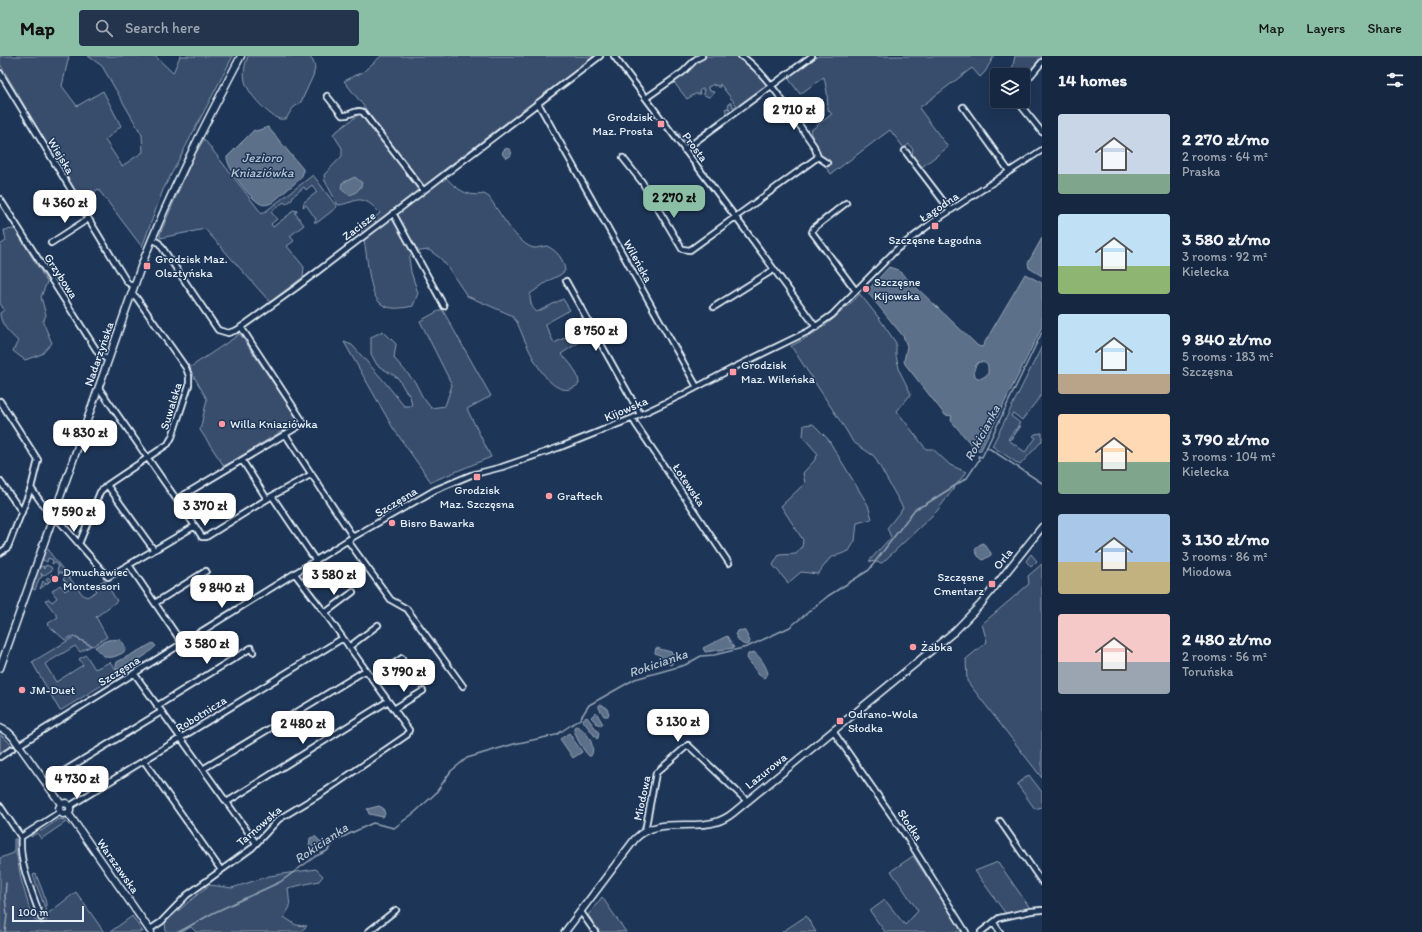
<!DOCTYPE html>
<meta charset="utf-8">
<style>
:root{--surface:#162841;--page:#23344c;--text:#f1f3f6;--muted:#9ea6b1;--line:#35445a;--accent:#8abfa5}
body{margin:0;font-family:Itim,sans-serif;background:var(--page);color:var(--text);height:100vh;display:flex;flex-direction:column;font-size:15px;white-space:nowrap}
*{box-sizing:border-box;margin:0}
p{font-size:13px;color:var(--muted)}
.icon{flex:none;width:22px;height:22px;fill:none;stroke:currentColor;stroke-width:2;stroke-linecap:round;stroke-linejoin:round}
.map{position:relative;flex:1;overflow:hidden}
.drawer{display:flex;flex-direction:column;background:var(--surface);width:380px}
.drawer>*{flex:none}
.tools{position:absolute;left:990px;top:12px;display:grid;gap:8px}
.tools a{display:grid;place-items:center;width:40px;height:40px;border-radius:4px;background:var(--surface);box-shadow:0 4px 16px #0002,0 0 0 1px var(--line);font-size:20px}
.scale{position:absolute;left:12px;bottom:10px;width:72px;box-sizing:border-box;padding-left:4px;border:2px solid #e8f1f8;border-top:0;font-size:11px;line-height:14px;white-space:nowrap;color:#e8f1f8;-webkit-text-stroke:3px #1d3557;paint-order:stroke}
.price{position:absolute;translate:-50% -34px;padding:0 9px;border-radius:8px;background:#fff;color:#222;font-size:13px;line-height:26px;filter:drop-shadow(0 1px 2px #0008)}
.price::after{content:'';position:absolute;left:50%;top:24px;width:12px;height:9px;margin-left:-6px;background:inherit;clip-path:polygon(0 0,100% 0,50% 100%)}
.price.on{background:var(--accent);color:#111}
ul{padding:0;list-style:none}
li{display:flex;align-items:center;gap:12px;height:100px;padding:0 16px}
li span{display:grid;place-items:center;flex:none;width:112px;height:80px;border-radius:4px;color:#555}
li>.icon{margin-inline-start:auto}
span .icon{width:48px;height:48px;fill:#fffc;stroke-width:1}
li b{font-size:17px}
h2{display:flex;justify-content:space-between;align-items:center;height:48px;padding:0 16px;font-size:17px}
header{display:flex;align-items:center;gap:24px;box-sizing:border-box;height:56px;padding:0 20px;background:var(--accent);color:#111}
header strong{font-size:19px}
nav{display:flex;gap:22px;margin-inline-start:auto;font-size:14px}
.search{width:280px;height:36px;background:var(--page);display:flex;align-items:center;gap:10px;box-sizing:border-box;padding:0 14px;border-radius:4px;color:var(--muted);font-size:15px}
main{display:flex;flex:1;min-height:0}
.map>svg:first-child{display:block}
.green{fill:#374d6c;stroke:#909fb2}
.water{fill:#5d7089;stroke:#95a4b5;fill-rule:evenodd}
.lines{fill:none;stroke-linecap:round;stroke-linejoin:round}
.stream{stroke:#95a4b5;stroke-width:1.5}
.street-casing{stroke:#e8f1f8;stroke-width:8}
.secondary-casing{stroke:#e8f1f8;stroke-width:9}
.street{stroke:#1d3557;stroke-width:4.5}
.secondary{stroke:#1d3557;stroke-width:6}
.poi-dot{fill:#ff9aa2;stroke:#1d3557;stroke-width:1.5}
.labels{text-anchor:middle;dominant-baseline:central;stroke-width:3;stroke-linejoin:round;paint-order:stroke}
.poi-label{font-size:12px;fill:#e8f1f8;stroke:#1d3557;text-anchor:start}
.street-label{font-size:12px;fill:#e8f1f8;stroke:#1d3557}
.water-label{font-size:13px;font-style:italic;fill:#b7c4d1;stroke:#1d3557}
</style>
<header>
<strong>Map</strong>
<div class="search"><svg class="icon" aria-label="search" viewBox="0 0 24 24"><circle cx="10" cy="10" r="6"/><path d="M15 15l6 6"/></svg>Search here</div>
<nav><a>Map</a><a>Layers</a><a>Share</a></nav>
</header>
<main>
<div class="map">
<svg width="1042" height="876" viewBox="0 0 1042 876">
<rect width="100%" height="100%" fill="#1d3557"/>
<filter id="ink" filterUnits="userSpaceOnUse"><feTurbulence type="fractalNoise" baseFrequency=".025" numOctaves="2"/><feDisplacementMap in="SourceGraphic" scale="8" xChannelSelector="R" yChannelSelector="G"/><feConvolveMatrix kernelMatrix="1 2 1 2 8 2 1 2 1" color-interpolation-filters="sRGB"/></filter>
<g filter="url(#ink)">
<!-- green -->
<path class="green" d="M0,0H69L62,30L77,50L103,35L121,70L105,84L122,110L143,96L142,79L102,10L88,0H155L173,17L180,0H233L163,134L142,191L98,133L84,145L70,127L0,8Z
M248,0H309L313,5L315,12L313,20L301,46L292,53L286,63C283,63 280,64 277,62C266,57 247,36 245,25C243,17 245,7 248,0Z
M381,0H594L441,116C453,130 465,142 484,138L489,141C498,154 519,191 535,192C538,192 543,190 547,190C557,195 564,203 565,215L560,219L548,225L530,238C530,245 531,252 537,256L563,243L570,254L545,268L554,287L579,275L584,283L561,298C569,305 579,317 579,328C550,353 525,285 517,266L511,259L467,240L447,210L440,202L429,194L413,196L409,202L411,216L418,237L413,250C403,252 389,255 380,247C367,236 368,190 361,173L380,157C371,148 364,140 351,146C346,147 343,149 338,149L325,125L324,119L342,100V92L333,78L366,53L344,25L363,16Z
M704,0H740L767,25L765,32L726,59L727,57L725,53L726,52L730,53L728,51L729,47H732L733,51L737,50L720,28L719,29L720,31H718L717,29L714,30V28L708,31V33L710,35L714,36L711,40L708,41L703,38L704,33H702L699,35L700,38H695L687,43L673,25Z
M818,0H994L985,16L980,21L972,12L919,52L948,91L922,111L912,99L913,94L909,88L904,92L890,74L831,118L823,108L810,75L832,58L828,54L827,36L824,21L800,38L788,22Z
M1015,0H1042L1031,13L1023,20V19H1011Z
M723,60V62L688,89H686L676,75L677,74L686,87H688Z
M204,83L262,158L313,119L337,151L318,166H314L316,163L306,149L303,151L304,146L317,136L312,129L306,134L304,131L292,141L293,143L286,148L284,146L271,156L277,163L271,168L273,171L291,157V156L293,154L298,155L295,157L304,169L290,180L294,185L287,190L304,211L303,221L270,246L205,173L160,182V178L192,104Z
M15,173L47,226L41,241L46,259L43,266L52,287L42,298L25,304L13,295L18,285C10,278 0,268 0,257L4,254L0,247V189L6,185L4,174Z
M860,238L879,262L896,287V300L900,316L911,338L897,355L926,393H933L950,409L966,416L937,455L882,507L869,505L891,481L887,472L903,452L874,400L853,386L846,374L791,290C821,275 836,262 860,238Z
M442,253L491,340L467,353L491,401L431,426L393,372L344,286L352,289L384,325L404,350H412L410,340L405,334L398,322L377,309L371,298V281L383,275L396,288L394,302L415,326L422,340L431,352L445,350L452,329L420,265Z
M240,278L299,365L224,410L200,374L207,343L189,312Z
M1042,290V338L1022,364L1013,357L1011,360L1020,367L1008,383L1009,384L1019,371L1021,370L1010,385L1025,396L1036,382L1033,380L1035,378L1042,377V385L1020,409L992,390Z
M813,368L828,383L868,449L872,463L857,467L855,485L849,495L830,502L818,518L801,516L788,527L773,509L779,499L796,498L802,491L803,484L781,450L805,427L803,417L814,405L818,398L803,381L804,369Z
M45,492L49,494L50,497L83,539L87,541L97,535L94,530L104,524L117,545L96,561L107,581L93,590L73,580L65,584L47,568L58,561L45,544L49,543L52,546L57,542L52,535L60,529L65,535L71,531L63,523L65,521L61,516L40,533L43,525L46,528L49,526L46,523L48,521L51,524L53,522L51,519L52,518L55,521L59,517L57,513L59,511L55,506L52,508L53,504L48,502L47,506L43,504L42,502Z
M1031,498L1037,505L1031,511L1026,505Z
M1042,508V722L967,625L966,603L987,586L982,568L1029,528L1028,520Z
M46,509L51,511L52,514L43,520L41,517L42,521L39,523L35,534L31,532L39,511L44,510L43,512L44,513Z
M74,581L91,590L80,596L75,590L45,608L56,626L83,609L79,603L86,599L95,613L110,606L120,618L60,655L32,606Z
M0,679L4,681L13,691L0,699Z
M1029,719L1042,736V751L1035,753L1017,728Z
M59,763L65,764L70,770L66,766L41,783L37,777L31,781V778L39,774L41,775Z
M14,783H16V795L21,823L31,858L36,865L41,868L45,867L47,864L46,859L76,836L104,876H0V802L14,797Z
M913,800L963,876H885L870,855L885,844L905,869L918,855L891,815Z
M998,806L1030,852L1006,858L975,815Z
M316,813L323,820L319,825L288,832L290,851L284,861L296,869L307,870L300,876H196L191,871L182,876H166L165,866L204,833L210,829L232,832L269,820Z
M36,818C39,828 48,844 46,855L33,819Z
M602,841L626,876H600L588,859Z
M132,860L143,876H110L131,861Z
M806,860L816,876H782Z"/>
<!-- water -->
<path class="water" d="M268,71L303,113V117L301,122L273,146C270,148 265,150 261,148C251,144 226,111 227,101L254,74L256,75Z
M502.5 97a4.5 4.5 0 1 1 9 0a4.5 4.5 0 1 1-9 0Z
M355,121L362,127C361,133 355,138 349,139L341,133L342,127Z
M1042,182V220L1029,212L1028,207Z
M889,211L898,214L978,290L982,291L1025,218L1042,227V271L981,394L979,395L974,392L953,367L951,364L952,360L945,359L905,308L904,305L907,290L903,280L868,237L869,233ZM979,306H984L988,310V318L982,322H977C972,317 974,310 979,306Z
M983,487L991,497V499L983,504L978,500L975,494L979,489Z
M741,574L745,575L750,585L749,588C742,591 738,584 735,578L738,575Z
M727,580L734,592L705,596L703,592Z
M108,584C119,583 122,582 126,593C124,597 121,598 116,600C107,604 101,599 95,591L103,586Z
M153,587L156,590L146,599L123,614L120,616C116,613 115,610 117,606Z
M656,592L671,596L673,598L672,608L670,609L661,600L655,597Z
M754,596C761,602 765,608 768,617L766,621L763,622L758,618L747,602L748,598Z
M599,649H601L606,651L609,657L608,660H604L599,652Z
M596,656L603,668L601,670L596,667L591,661Z
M587,661L599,677L598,682L597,683L583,665V663Z
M576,670C586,673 597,690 591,700H589C583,694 574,680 574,671Z
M569,677L582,696L573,702L560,683Z
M379,750L383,752L385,758L383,761L369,758L367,753Z
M313,781H316L323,788L320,792L313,795L309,791L310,782Z"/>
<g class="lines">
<!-- stream -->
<path class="stream" d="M987,391L1042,427
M5,876L7,859L5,841L6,827
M179,876L213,857L280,826L316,800L327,795L335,785L349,778L373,767L394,772L414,757L435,738L451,715L467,702L514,688L556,679L580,663L589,649L635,623L685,609L701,600L714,599L747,591L790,571L828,540L869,514L915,453L926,448L967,422L979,404L978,400L982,401L1042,276"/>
<!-- street casing -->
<g class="street-casing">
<path id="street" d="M614,0L746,175L816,271
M741,0C767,16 795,64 814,90L818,101L827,107
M0,17L127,226L134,231
M1023,29L1042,6
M327,40L342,59C350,61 355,52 363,56L423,134
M646,42L683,16L696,3L702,0
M1019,45L1022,51L1042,76
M538,47L697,331
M963,51L1009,115
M684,94L812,0
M905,95L950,154
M623,102L642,126L682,193L690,194L818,101
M0,143L99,298L108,304
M846,147L814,172L812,176L856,235
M393,157L444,250
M152,183L159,187L218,274L228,277L237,274L297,231L600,0
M51,187L88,163
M566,225L640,358
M131,238L136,241L186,312L189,320V329L172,381L168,388L107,429L100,436L79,488L108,521L195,470L202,481H206L272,440L312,418
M714,251L773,214
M99,332L195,470
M0,345L38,404L31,432L8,491L0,497
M633,362L635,367L729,507
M285,378L353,481
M242,404L267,443
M0,425L22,456
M107,429L154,494
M31,432L53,463L60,466L79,488
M272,440L316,505
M177,443L304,367L241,271
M348,485L391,544L407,553L463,630
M129,509L182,587
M155,547L206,515
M325,557L353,536
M349,591L378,569
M134,617L256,787
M372,623L402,602
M157,650L251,592L253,596
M394,653L423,635
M833,675L906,780L966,876
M19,689L353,481L435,434L471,419L502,411L563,390L633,362L682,339L737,310L809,275L832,259L897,193L933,166L1042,94
M0,701L12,693
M144,705L221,814
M203,713L366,614
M46,726L161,656
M227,746L388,645
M0,750L21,781
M70,750L343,582
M1000,765L1042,826
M645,775L656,717L688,689L747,745
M581,856L595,876
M41,862C32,835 19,809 21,781L60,756
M994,867L1000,876
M149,874L161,866L187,839L252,792L279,763L324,736L407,679L409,674L325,557L295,518
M368,876L396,854
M981,876L999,862L1031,855L1042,854"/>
</g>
<!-- secondary casing -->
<g class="secondary-casing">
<path id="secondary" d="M0,612L142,208C170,136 205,68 241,0
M0,672L8,676L13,681L61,748
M61,748L66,747L70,750V755L68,757
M61,748L59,752L60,756L63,758L68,757
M68,757L151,876
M565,876L635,783C656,761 690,774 716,766C723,764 728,761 733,757L955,575L981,548L1042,471"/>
</g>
<!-- street -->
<use href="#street" class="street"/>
<!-- secondary -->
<use href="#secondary" class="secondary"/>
</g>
</g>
<!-- markers -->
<g class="poi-dot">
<rect x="657" y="64" width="8" height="8" rx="2"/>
<rect x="931" y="166" width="8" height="8" rx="2"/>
<rect x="143" y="206" width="8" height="8" rx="2"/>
<circle cx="866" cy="233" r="4"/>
<rect x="729" y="312" width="8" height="8" rx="2"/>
<circle cx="222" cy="368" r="4"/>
<rect x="473" y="417" width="8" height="8" rx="2"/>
<circle cx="549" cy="440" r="4"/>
<circle cx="392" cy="467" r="4"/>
<circle cx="55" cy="523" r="4"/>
<rect x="988" y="524" width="8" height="8" rx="2"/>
<circle cx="913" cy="591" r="4"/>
<circle cx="22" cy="634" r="4"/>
<rect x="836" y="661" width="8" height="8" rx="2"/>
</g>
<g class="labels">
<!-- poi labels -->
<g class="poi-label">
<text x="653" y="61" text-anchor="end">Grodzisk<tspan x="653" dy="14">Maz. Prosta</tspan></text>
<text x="935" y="184" text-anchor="middle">Szczęsne Łagodna</text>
<text x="155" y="203">Grodzisk Maz.<tspan x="155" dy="14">Olsztyńska</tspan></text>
<text x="874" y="226">Szczęsne<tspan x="874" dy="14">Kijowska</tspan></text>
<text x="741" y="309">Grodzisk<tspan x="741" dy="14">Maz. Wileńska</tspan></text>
<text x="230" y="368">Willa Kniaziówka</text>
<text x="477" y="434" text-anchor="middle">Grodzisk<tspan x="477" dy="14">Maz. Szczęsna</tspan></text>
<text x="557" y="440">Graftech</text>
<text x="400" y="467">Bisro Bawarka</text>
<text x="63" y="516">Dmuchawiec<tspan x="63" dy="14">Montessori</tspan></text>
<text x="984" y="521" text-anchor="end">Szczęsne<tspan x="984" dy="14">Cmentarz</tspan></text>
<text x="921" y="591">Żabka</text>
<text x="30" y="634">JM-Duet</text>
<text x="848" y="658">Odrano-Wola<tspan x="848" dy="14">Słodka</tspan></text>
</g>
<!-- street labels -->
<g class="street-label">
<text transform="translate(695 91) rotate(53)">Prosta</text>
<text transform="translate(61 100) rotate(59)">Wiejska</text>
<text transform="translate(939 151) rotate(-34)">Łagodna</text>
<text transform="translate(359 170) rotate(-38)">Zacisze</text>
<text transform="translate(638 205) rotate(61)">Wileńska</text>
<text transform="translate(61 220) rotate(57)">Grzybowa</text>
<text transform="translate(99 298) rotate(-71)">Nadarzyńska</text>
<text transform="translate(171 350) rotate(-73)">Suwalska</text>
<text transform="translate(626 353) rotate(-23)">Kijowska</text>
<text transform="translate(689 429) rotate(56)">Łotewska</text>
<text transform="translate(396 446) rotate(-31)">Szczęsna</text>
<text transform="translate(1003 503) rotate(-52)">Orla</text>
<text transform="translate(119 615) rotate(-32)">Szczęsna</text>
<text transform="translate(201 658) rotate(-32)">Robotnicza</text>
<text transform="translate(766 715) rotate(-39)">Lazurowa</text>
<text transform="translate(642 742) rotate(-78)">Miodowa</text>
<text transform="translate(910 769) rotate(56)">Słodka</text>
<text transform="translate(259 770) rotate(-41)">Tarnowska</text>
<text transform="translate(118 810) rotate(55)">Warszawska</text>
</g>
<!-- water labels -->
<g class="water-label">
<text x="262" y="101">Jezioro<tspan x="262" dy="15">Kniaziówka</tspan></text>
<text transform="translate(982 377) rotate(-62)">Rokicianka</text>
<text transform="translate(658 607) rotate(-19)">Rokicianka</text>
<text transform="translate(321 787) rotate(-34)">Rokicianka</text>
</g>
</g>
</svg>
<div class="tools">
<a><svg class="icon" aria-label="layers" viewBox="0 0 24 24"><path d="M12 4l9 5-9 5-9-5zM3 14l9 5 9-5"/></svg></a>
</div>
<div class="scale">100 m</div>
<b class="price" style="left:794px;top:75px">2 710 zł</b>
<b class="price on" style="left:674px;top:163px">2 270 zł</b>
<b class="price" style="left:65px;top:168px">4 360 zł</b>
<b class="price" style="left:596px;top:296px">8 750 zł</b>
<b class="price" style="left:85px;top:398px">4 830 zł</b>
<b class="price" style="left:205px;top:471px">3 370 zł</b>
<b class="price" style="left:74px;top:477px">7 590 zł</b>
<b class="price" style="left:334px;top:540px">3 580 zł</b>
<b class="price" style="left:222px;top:553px">9 840 zł</b>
<b class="price" style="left:207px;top:609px">3 580 zł</b>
<b class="price" style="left:404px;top:637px">3 790 zł</b>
<b class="price" style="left:678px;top:687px">3 130 zł</b>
<b class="price" style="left:303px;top:689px">2 480 zł</b>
<b class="price" style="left:77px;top:744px">4 730 zł</b>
</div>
<section class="drawer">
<h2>14 homes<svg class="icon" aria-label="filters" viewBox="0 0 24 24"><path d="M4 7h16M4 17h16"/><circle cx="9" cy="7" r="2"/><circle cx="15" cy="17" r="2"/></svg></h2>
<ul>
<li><span style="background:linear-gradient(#c9d6e8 75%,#7fa58c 0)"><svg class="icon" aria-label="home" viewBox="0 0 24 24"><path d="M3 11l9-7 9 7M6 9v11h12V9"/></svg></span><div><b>2 270 zł/mo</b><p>2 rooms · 64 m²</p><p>Praska</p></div></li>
<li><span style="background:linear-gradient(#bfe0f5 65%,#8fb573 0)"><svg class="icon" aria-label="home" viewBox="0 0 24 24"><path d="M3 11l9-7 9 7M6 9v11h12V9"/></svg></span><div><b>3 580 zł/mo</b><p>3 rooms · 92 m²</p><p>Kielecka</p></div></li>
<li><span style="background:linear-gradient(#bfe0f5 75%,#b9a48a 0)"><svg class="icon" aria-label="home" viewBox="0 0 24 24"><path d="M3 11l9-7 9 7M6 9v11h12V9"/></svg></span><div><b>9 840 zł/mo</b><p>5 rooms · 183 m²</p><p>Szczęsna</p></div></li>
<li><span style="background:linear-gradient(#ffd9b3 60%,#7fa58c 0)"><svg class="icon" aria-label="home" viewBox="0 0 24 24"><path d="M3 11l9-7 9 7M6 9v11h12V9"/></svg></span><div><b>3 790 zł/mo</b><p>3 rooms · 104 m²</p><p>Kielecka</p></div></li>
<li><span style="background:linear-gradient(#a9c7e8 60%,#c2b280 0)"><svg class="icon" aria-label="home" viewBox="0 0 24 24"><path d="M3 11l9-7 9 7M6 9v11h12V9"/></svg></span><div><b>3 130 zł/mo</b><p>3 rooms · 86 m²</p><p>Miodowa</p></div></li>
<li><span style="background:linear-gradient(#f6c9c9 60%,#9aa5b1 0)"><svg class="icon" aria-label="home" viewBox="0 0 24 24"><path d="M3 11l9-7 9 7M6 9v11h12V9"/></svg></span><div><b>2 480 zł/mo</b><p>2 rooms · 56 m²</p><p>Toruńska</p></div></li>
</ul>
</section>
</main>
